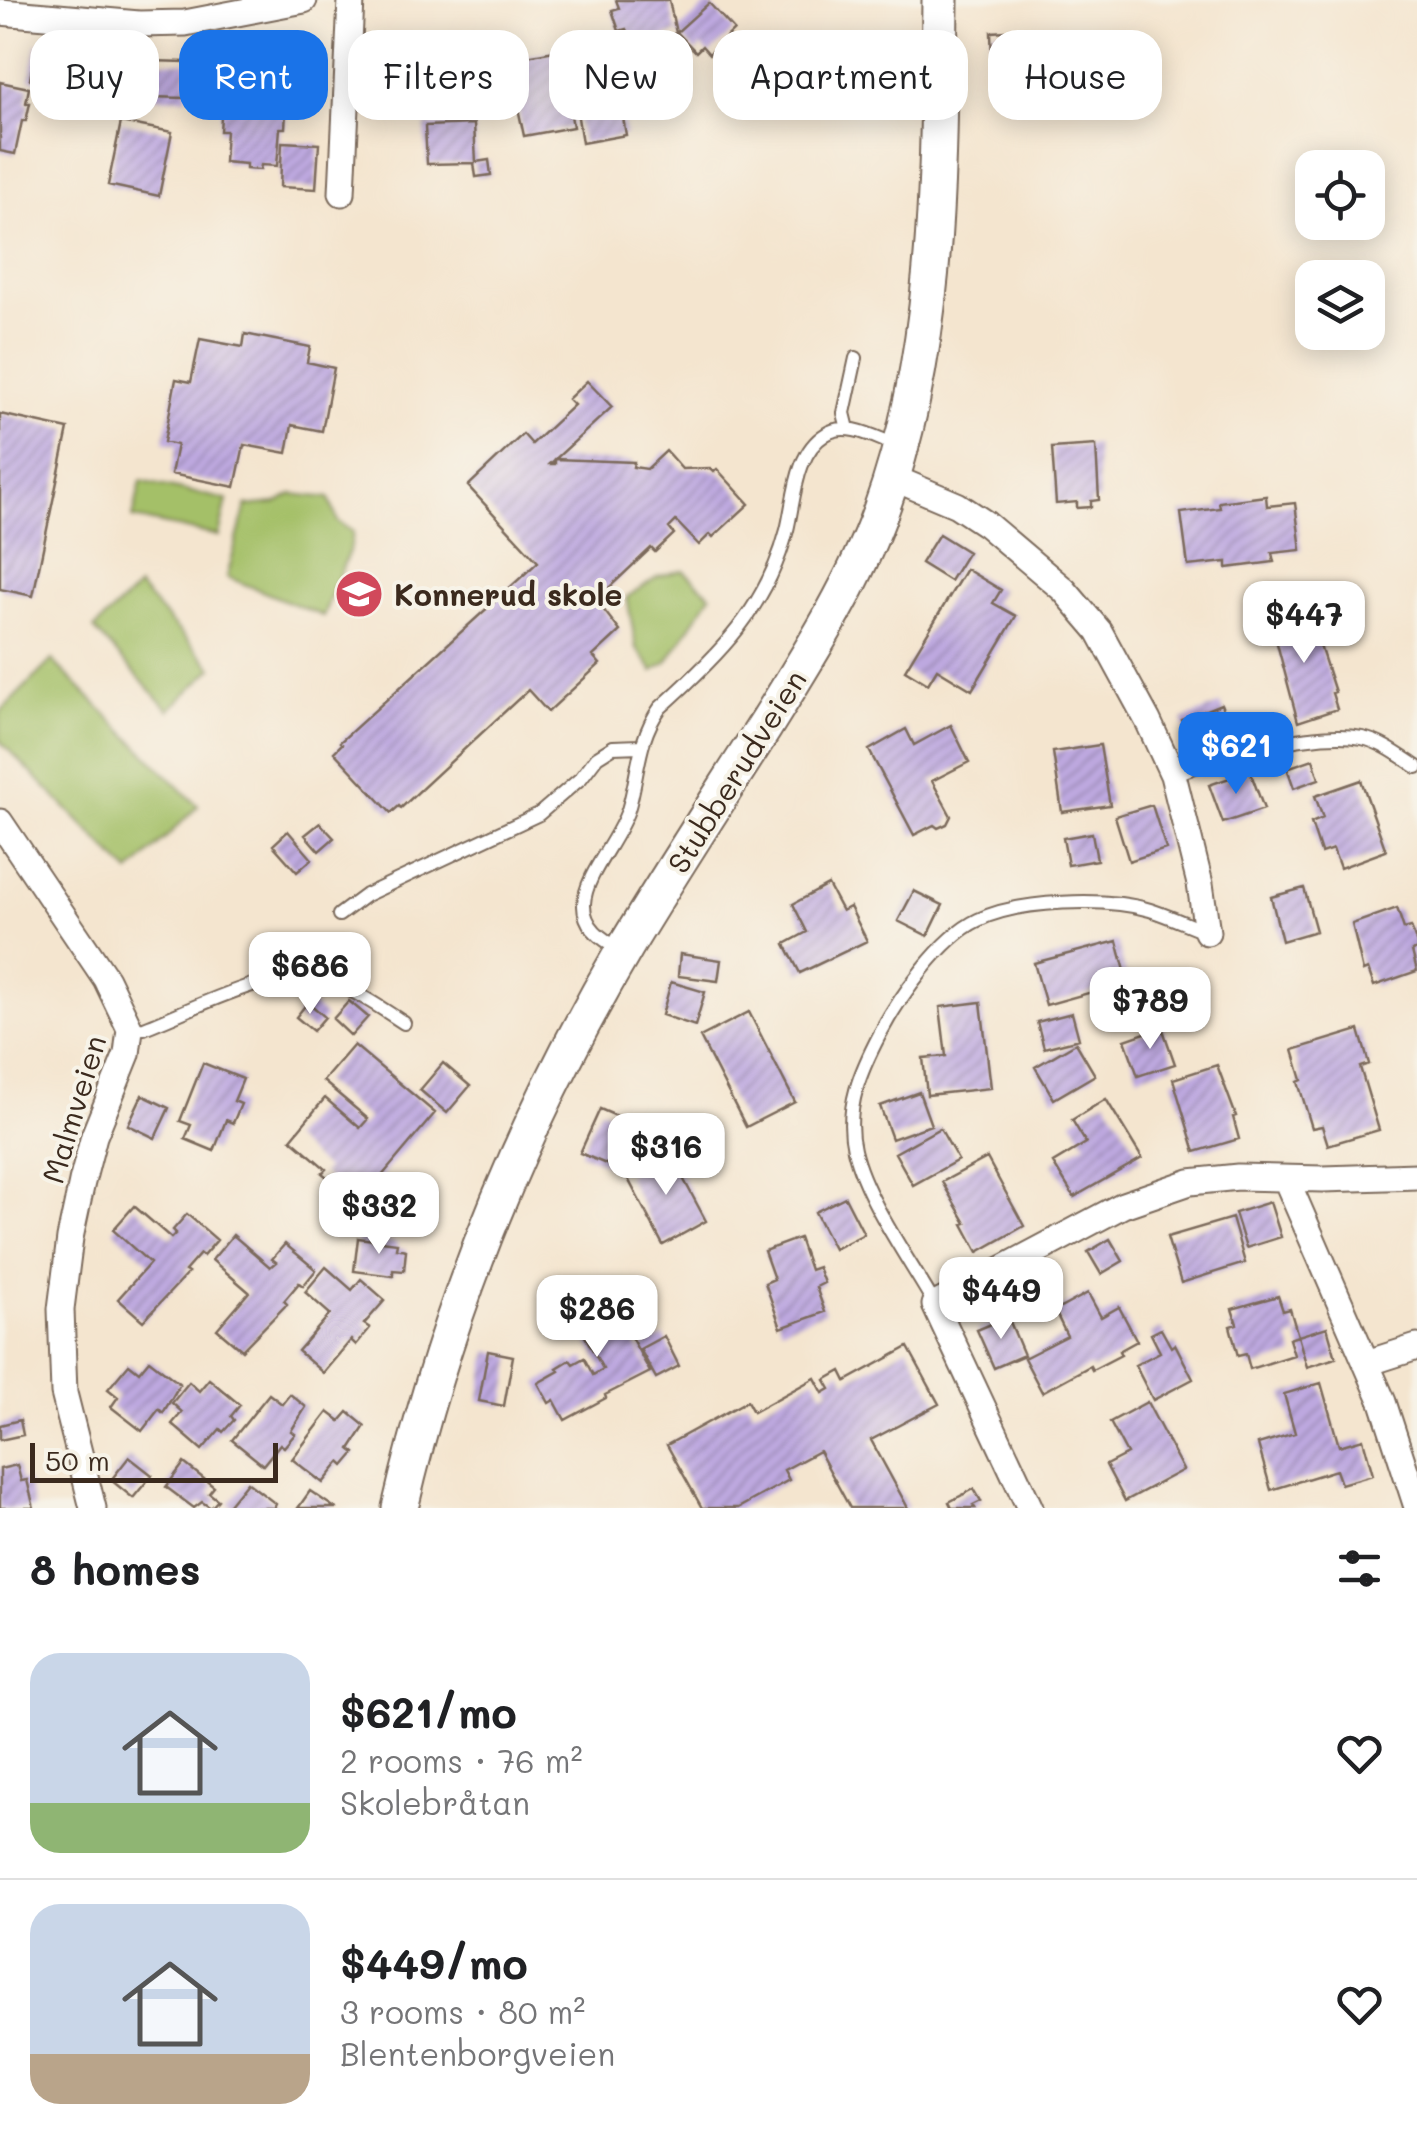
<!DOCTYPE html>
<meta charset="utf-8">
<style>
:root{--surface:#fff;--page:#f2f2f2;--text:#202124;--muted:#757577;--line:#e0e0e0;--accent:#1a73e8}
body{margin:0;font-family:Mali,sans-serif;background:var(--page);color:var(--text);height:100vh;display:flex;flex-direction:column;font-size:38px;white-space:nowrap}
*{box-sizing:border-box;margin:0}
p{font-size:32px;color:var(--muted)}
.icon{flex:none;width:55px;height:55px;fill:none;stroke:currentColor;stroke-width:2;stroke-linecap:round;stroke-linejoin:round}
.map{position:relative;height:1508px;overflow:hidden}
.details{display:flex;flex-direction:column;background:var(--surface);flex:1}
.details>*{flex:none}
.top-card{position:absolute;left:30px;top:30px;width:1358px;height:90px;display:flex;gap:20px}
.controls{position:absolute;left:1295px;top:150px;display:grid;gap:20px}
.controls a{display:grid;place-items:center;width:90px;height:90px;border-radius:20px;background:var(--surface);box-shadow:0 5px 25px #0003;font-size:50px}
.scale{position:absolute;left:30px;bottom:25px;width:248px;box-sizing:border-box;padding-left:10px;border:5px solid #3b2a1e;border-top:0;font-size:28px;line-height:35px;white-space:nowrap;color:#3b2a1e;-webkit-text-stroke:8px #f7f3e8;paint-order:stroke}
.price{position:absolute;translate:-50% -85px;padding:0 22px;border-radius:20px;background:#fff;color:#222;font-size:32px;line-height:65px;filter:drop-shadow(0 2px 5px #0008)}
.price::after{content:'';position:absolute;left:50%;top:60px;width:30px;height:22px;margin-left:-15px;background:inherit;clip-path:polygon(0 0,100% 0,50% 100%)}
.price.on{background:var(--accent);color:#fff}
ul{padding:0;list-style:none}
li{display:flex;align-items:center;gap:30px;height:250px;padding:0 30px}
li+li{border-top:2px solid var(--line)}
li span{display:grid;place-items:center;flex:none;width:280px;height:200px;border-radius:30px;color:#555}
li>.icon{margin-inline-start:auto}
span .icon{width:120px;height:120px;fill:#fffc;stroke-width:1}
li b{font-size:42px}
h2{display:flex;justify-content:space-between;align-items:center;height:120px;padding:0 30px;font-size:42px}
.chip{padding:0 35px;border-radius:30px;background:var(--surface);box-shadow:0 5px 25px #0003;font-size:35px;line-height:90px}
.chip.on{background:var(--accent);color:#fff}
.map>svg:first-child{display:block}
.park{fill:#a4c067;stroke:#707542;stroke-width:2.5}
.building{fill:url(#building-hatch)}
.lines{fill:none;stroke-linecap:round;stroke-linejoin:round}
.service-casing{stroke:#7c6b5c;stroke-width:16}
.minor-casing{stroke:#7c6b5c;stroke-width:29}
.secondary-casing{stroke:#7c6b5c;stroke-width:39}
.service{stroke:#fff;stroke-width:12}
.minor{stroke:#fff;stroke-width:25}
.secondary{stroke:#fff;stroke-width:35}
.labels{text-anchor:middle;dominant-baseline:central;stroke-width:8;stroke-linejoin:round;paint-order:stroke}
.poi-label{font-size:30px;font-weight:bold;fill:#3b2a1e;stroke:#f7f3e8;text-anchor:start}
.street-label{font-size:30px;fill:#3b2a1e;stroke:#f7f3e8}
</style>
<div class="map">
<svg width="1417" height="1508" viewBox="0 0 1417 1508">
<defs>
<pattern id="building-hatch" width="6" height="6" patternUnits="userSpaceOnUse" patternTransform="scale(2.5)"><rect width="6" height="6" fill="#bea9e0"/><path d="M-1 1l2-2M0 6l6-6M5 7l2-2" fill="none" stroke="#9c8ab5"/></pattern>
</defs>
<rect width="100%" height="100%" fill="#f7f3e8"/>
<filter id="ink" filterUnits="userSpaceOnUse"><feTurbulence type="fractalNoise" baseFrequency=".01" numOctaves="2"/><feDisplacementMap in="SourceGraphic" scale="20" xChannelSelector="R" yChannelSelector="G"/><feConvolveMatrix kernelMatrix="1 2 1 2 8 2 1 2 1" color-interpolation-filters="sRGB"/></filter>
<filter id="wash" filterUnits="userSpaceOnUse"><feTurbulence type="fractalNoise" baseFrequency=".0048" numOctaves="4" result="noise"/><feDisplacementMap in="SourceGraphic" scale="40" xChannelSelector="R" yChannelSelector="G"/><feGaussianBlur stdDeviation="2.25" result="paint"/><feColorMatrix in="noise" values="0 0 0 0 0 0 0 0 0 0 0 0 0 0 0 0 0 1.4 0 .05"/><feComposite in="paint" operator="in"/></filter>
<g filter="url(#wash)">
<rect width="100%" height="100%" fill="#f4e5cf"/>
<!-- park -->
<path class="park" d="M141,481L227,500L219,536L133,518Z
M292,494L329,498L338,522L353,532L351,546L323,616L227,577L246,506L276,503Z
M683,570L711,595L667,662L653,671L636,647L627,597L657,577Z
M138,587L213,668L169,710L94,629Z
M52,660L198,806L130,873L0,741V712Z"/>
<g id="blocks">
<!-- building -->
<path class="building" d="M616,0H669L676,33L656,40L660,52L638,59L626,29L619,31L612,10L619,8Z
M709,3L734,30L709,54L702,46L696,52L677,32Z
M1023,30V58L1039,45L1035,41L1042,35L1045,39L1050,35L1072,60L1038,91L1016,65L1019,62L992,63L991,32Z
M37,44L74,51L68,86L30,79Z
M458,48L459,69L466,68L468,92L461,93L462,113L411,116L405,71H408L407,51Z
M560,50L573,127L524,136L518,108L510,101L509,90L515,86L510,59Z
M150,61L187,62L186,98L149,97Z
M230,72L283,75L282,96H287L285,128H280L277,166L261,165L260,170L246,169V164L224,162L226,131H220L222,102L228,103Z
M0,82L29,88L26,103H30L26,121H22L15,154L0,151Z
M611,98V102L620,100L626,135L582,143L576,105Z
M121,122L172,132L159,196L108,185Z
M474,124L476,162L489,160L491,175L476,177L474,163L427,164L425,126Z
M282,142L319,144L316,189L280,187Z
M245,334L310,347L307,362L334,368L322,431L292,425L287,453L244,445L235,487L171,474L177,445L164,442L176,379L191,382L200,339L243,347Z
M587,381L612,407L550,464H555V459L634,462L633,467L647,469L666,451L682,469L710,468L714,472L717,469L749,504L713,537L710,534L699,545L676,521L669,528L674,534L655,552L651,548L596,600L620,631L593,656L600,664L548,712L528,690L401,808L399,806L391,813L334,752L342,744L340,742L538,562L468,486L523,434L532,444L574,405L568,399Z
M0,414L68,429L33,596L0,589Z
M1096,445L1099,500L1091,501V507L1077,508V502L1056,504L1052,448Z
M1266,496L1267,506L1295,503L1301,550L1272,553L1274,562L1227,568V562L1188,566L1181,513L1220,508L1219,502Z
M939,534L968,552L950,581L921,563Z
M966,569L1001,590L993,603L1016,616L972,690L937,669L928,684L905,670Z
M1305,610L1308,619L1311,618L1335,692L1332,693L1337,709L1298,722L1271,621Z
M1221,704L1234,737L1194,753L1182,720Z
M951,725L969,762L932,781L951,816L947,824L938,828L934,825L914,835L869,750L906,729L914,745Z
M1100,745L1110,805L1062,812L1053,752Z
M1313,759L1319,779L1294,788L1287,768Z
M1250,771L1264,809L1223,823L1209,785Z
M1361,780L1386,851L1340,868L1333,849L1321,853L1311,823L1323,818L1315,796Z
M1152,805L1166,849L1129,861L1115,816Z
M320,823L334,838L319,851L305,835Z
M288,831L312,859L297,872L273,845Z
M1092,833L1097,860L1068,865L1063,838Z
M828,885L842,911L850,907L867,941L800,973L785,944L807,932L793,904Z
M1304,888L1316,931L1282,941L1271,897Z
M914,891L943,905L928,936L898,921Z
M1397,908L1404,929L1411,927L1417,944V949L1412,951L1417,971L1374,986L1368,969L1363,971L1352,924Z
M1117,941L1128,982L1046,1005L1034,963Z
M680,954L721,960L718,981L678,976Z
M671,982L705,992L695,1026L662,1015Z
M349,1001L368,1017L351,1036L333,1019Z
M308,1002L325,1017L313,1031L296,1017Z
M981,1002L991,1088L927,1095L923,1058L946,1056L940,1007Z
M749,1012L795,1102L746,1127L700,1037Z
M1072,1013L1079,1039L1044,1048L1037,1022Z
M1162,1027L1175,1064L1138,1076L1125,1040Z
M1359,1030L1369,1064L1360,1067L1379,1130L1328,1145L1322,1126L1312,1128L1298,1082L1302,1080L1293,1050Z
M1076,1043L1095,1075L1054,1099L1035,1067Z
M354,1045L435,1113L359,1203L322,1173L326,1169L291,1139L325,1098L360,1128L368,1119L323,1081Z
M203,1063L243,1079L234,1101L241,1104L233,1123L226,1120L214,1151L185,1139L191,1125L180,1121Z
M443,1063L470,1086L447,1113L420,1090Z
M1217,1065L1236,1116L1233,1117L1239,1139L1195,1152L1173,1079Z
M919,1092L931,1125L892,1139L880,1106Z
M142,1095L169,1108L155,1138L128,1125Z
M1106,1099L1142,1158L1074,1197L1053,1163L1086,1143L1072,1120Z
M600,1109L628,1121L623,1131L627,1133L613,1167L580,1153Z
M940,1128L958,1160L913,1185L895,1153Z
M669,1152L706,1221L663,1245L626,1175Z
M987,1158L1024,1226L978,1252L963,1224L966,1223L942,1182Z
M845,1197L864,1234L834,1249L815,1212Z
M1270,1202L1281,1237L1246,1248L1235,1213Z
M134,1206L171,1238L176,1233L173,1230L187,1214L217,1240L203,1256L200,1254L185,1271L188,1273L143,1321L118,1299L150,1263L113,1230Z
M1232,1218L1245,1263L1181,1283L1167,1237Z
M233,1235L270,1267L276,1262L272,1259L285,1244L316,1270L303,1286L299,1283L284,1301L287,1304L242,1350L217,1329L249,1292L212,1260Z
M358,1238L397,1243L396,1248L406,1250L404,1271L393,1270V1276L354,1271Z
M799,1238L810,1270L818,1267L824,1283L816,1287L825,1312L781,1328L765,1283L774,1279L764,1251Z
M1110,1239L1123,1261L1101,1274L1088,1252Z
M326,1267L352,1290L361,1279L385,1300L364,1324L370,1328L356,1345L351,1340L323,1373L298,1351L330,1314L305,1292Z
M607,1284L622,1311L618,1313L650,1372L605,1395L606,1398L565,1420L554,1400L549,1403L538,1383L559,1371L557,1368L570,1360L573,1364L584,1358L593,1375L603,1369L581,1329L593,1323L580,1300Z
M1088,1293L1101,1317L1119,1307L1137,1341L1119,1351L1121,1355L1092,1370L1090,1366L1042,1392L1024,1358L1067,1336L1055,1311Z
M1278,1296L1283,1311L1290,1309L1298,1336L1289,1339L1294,1355L1250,1369L1246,1354L1238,1356L1230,1326L1237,1324L1232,1309Z
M1008,1317L1024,1355L994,1368L977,1330Z
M1327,1327L1336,1358L1307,1367L1298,1336Z
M1161,1329L1171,1347L1175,1344L1193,1379L1153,1400L1135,1365L1160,1352L1151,1334Z
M664,1336L679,1366L656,1378L640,1349Z
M908,1347L939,1404L871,1440L908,1508H850L819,1451L784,1470L789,1480L738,1508H702L667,1445L747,1401L753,1412L815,1378L823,1393L830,1389L825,1380L841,1371L846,1381Z
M488,1351L513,1356L504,1406L479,1401Z
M149,1360L180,1384L163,1413L159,1409L142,1431L111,1407L118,1397L108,1389L129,1364L139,1372Z
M209,1379L240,1405L231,1416L234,1420L223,1432L220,1429L202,1450L172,1424L182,1412L172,1403L189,1382L199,1391Z
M1321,1383L1339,1446L1363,1439L1373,1475L1341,1484L1336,1470L1271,1490L1258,1444L1295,1433L1284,1394Z
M269,1394L282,1404L290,1394L306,1407L291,1431L295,1434L284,1447L280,1444L263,1465L232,1440Z
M1147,1402L1183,1470L1125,1501L1106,1465L1127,1454L1110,1422Z
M328,1412L340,1421L348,1412L365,1426L350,1449L355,1453L344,1466L340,1462L323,1483L292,1459Z
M20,1420L23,1435L0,1440V1425Z
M129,1457L152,1475L133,1498L111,1480Z
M184,1463L214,1487L209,1493L218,1500L211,1508L202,1502L194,1508L166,1487Z
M17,1465L21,1481L27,1480L34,1508H0V1469Z
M247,1482L276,1504L274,1508H234L229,1504Z
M974,1489L981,1501L973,1505L975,1508H952L949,1502Z
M310,1491L335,1508H298Z"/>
</g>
</g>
<g filter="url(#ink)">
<use href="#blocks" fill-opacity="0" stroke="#7c6b5c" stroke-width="2.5"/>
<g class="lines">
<!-- service casing -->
<g class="service-casing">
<path id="service" d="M848,429L844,413L856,358
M1173,775C1221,757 1311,728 1362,738C1382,742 1400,756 1417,767
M339,915L366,895L539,814L581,778L597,757L613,747L640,746
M623,950C541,913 611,860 628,810C639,774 637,740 660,708C718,656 767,608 787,530C795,498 795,453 826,434C847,420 878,439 898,446
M130,1029L144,1028C187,1012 270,968 314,977C345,983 378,1006 404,1023
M935,1305C910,1261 865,1198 854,1150C844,1108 861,1070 880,1034C899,998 940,938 978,920C1019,900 1106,897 1150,910C1169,916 1188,925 1207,932"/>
</g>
<!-- minor casing -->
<g class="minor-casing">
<path id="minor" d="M0,12L139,24L185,23L304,0
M342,193L351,0
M891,477L957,505L986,524L1064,590L1099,631L1148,721L1173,775L1200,884L1207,932
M0,822L106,979L130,1029L127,1054L94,1136L82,1182L70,1238L61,1309L64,1393L93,1508
M1286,1179L1383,1402L1417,1507
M1367,1363L1417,1347
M1030,1508L935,1305L1123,1205L1190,1182L1238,1177L1323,1179L1417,1176"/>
</g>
<!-- secondary casing -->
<g class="secondary-casing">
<path id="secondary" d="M400,1508C446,1310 522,1123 625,948C670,873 718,800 765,726C808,657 853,587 881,510C940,347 938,171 940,0"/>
</g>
<!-- service -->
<use href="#service" class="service"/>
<!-- minor -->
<use href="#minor" class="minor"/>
<!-- secondary -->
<use href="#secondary" class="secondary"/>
</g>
</g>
<!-- icons -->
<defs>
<g id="school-disc" transform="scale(2.5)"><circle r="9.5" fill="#d1495b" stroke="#f7f3e8"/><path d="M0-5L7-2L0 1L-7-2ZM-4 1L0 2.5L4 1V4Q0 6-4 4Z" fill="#fff"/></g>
</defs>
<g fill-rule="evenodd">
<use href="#school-disc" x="359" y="594"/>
</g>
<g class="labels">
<!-- poi labels -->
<g class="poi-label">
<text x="394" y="594">Konnerud skole</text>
</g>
<!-- street labels -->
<g class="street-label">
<text transform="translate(736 771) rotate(-58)">Stubberudveien</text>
<text transform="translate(73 1109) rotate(-73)">Malmveien</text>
</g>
</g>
</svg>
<div class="controls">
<a><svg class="icon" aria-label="locate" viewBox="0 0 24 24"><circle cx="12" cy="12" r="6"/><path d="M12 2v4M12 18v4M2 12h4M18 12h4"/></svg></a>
<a><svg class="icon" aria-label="layers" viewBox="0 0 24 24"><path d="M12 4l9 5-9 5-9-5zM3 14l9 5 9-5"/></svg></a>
</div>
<div class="scale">50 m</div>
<b class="price" style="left:1304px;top:666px">$447</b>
<b class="price on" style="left:1236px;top:797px">$621</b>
<b class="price" style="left:310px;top:1017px">$686</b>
<b class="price" style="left:1150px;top:1052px">$789</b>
<b class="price" style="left:666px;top:1198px">$316</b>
<b class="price" style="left:379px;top:1257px">$332</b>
<b class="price" style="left:1001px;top:1342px">$449</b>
<b class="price" style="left:597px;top:1360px">$286</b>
<div class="top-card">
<a class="chip">Buy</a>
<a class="chip on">Rent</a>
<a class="chip">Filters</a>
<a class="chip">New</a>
<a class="chip">Apartment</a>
<a class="chip">House</a>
</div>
</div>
<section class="details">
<h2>8 homes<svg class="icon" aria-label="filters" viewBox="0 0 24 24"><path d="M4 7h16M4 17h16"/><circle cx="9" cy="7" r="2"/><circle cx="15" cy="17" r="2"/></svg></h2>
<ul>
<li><span style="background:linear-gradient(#c9d6e8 75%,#8fb573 0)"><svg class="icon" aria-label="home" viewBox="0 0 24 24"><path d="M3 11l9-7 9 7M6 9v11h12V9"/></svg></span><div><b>$621/mo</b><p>2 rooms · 76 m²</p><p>Skolebråtan</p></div><svg class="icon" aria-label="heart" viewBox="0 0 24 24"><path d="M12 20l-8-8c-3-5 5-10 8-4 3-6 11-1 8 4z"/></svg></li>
<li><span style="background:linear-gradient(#c9d6e8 75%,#b9a48a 0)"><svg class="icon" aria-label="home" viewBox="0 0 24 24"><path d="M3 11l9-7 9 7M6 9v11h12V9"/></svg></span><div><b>$449/mo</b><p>3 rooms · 80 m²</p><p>Blentenborgveien</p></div><svg class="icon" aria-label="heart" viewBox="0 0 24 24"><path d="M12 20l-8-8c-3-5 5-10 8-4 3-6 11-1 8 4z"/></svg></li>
</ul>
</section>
